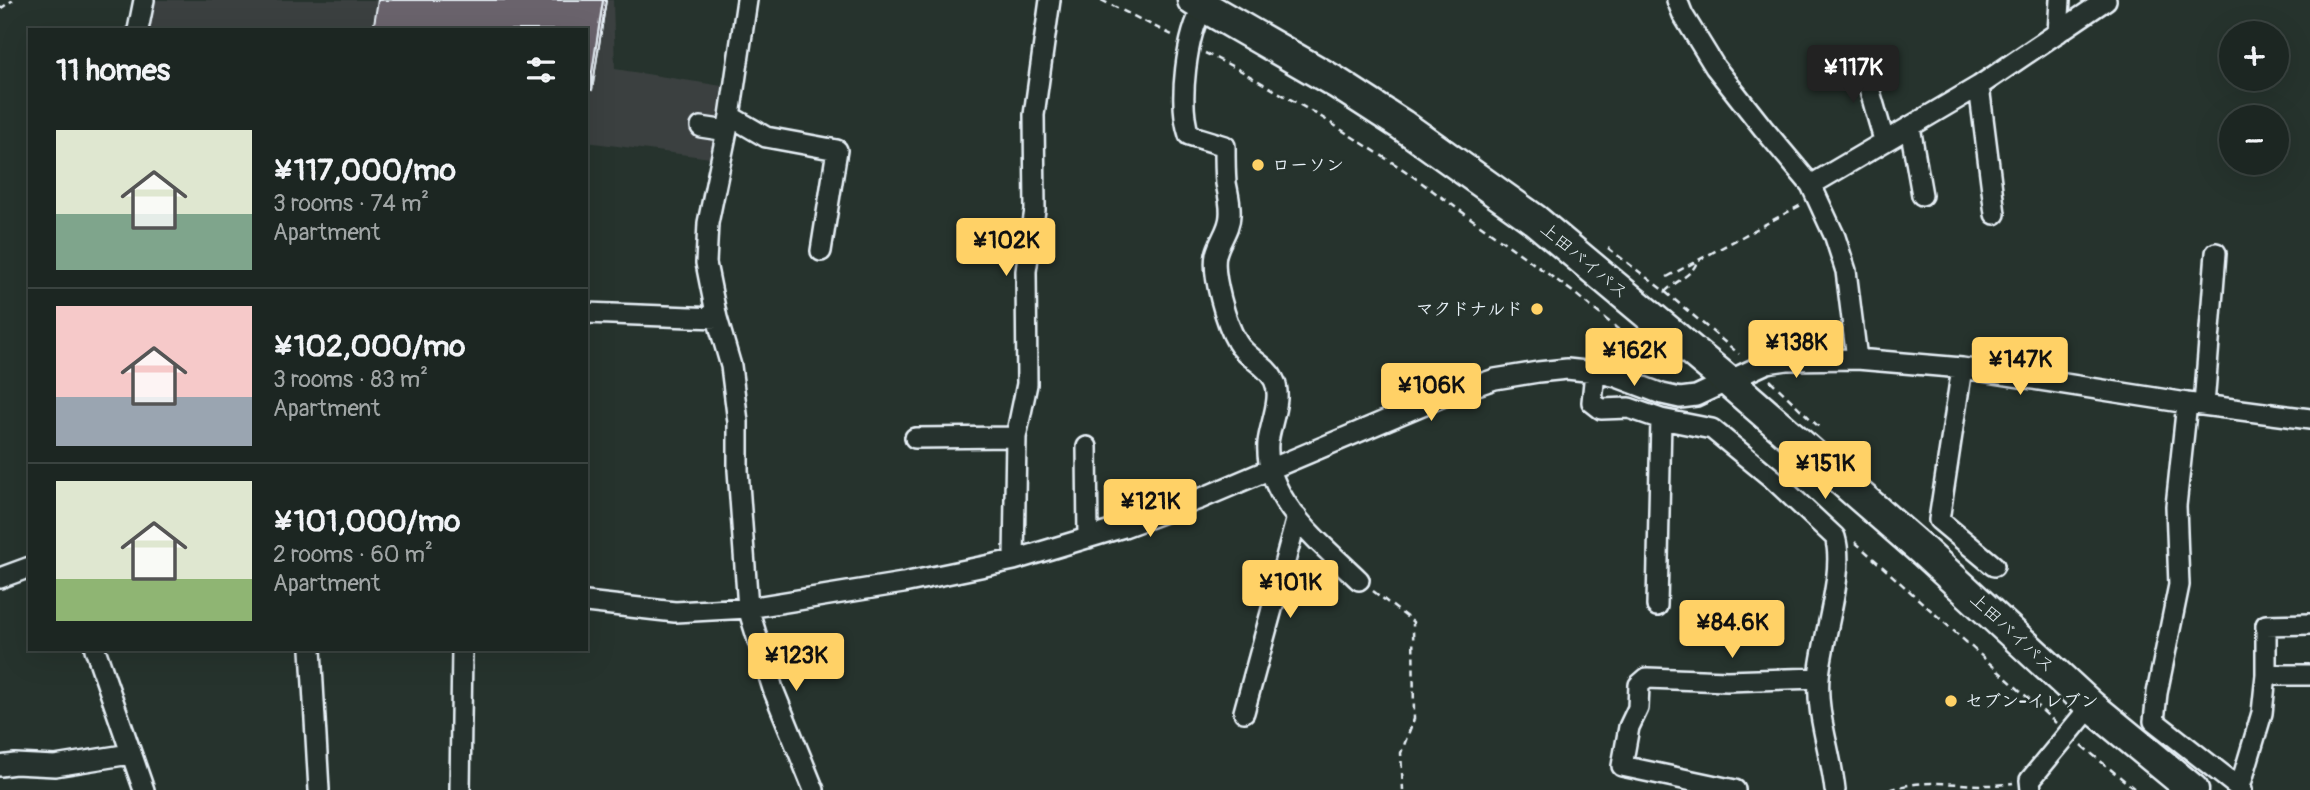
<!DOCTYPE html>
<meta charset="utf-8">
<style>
:root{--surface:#1c2622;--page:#252e2a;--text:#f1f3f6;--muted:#a0a5a5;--line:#3a4340;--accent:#ffd166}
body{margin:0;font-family:Pangolin,"Klee One",sans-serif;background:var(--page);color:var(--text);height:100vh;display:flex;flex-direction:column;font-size:26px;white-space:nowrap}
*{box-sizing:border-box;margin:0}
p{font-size:23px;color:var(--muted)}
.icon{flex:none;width:38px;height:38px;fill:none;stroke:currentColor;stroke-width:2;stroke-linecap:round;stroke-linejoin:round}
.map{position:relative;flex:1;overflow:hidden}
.side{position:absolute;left:28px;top:28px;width:560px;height:623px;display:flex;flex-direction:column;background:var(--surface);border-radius:0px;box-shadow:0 7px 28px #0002,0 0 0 2px var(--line)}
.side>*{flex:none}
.tools{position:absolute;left:2219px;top:21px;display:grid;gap:14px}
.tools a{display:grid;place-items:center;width:70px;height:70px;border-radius:50%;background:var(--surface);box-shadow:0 7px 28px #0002,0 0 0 2px var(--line);font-size:35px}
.price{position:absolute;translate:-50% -60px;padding:0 16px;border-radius:7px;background:var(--accent);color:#111;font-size:23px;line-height:46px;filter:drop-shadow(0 2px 4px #0008)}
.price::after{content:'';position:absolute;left:50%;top:42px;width:21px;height:16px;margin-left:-10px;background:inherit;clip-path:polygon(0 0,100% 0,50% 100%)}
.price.current{background:#222;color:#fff}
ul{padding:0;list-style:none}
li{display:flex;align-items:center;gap:21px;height:175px;padding:0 28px}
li+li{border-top:2px solid var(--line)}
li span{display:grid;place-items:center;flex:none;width:196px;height:140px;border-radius:0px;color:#555}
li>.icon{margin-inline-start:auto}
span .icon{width:84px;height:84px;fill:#fffc;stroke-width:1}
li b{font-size:30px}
h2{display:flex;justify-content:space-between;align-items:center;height:84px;padding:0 28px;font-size:30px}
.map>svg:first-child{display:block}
.built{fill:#3b4140}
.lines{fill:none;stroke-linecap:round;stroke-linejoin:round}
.minor-casing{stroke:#e8f1f8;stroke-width:24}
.highway-casing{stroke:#e8f1f8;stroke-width:35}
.path{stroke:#e8f1f8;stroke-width:2.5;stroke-dasharray:7 5;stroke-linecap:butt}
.minor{stroke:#26332d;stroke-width:19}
.highway{stroke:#26332d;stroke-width:30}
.wall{fill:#5c555d;stroke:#e8f1f8;stroke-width:2}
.shaded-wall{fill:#4b454c;stroke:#e8f1f8;stroke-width:2}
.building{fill:#6b636c;stroke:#e8f1f8;stroke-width:2}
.poi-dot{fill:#ffd166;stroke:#26332d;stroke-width:2.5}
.labels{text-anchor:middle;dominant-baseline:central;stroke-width:5;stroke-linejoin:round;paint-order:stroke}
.poi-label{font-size:18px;font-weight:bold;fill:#e8f1f8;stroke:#26332d;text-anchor:start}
.street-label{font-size:18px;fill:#e8f1f8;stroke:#26332d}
</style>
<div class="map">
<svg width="2310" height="790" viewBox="0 0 2310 790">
<rect width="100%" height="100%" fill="#26332d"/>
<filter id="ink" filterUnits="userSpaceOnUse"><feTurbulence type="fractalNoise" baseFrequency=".0143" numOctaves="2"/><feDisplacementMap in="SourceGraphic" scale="14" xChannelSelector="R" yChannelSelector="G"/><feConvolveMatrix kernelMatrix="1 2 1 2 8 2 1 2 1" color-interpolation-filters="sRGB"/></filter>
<g filter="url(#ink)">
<!-- built -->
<path class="built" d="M153,0H613L615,69L722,86L711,158L586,142V30H146Z"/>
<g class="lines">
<!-- minor casing -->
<g class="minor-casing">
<path id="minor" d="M747,0L730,116L708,223L706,263L717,318L731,366L738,422V470L748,608L773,689L814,790
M1677,0L1683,15L1715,67L1763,128L1811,185L1835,237L1846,271L1857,359
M1204,6C1186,35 1178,103 1189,135L1225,146C1225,158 1225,171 1226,183C1228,194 1231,204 1230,215C1230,229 1219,241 1216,255C1212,275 1226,324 1237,342C1246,358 1266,364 1274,380C1283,397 1270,424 1268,443C1264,500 1322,544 1359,580
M138,30L144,0
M2058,33L2060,0
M1861,60L1884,140
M1979,86L1995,214
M730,116L766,137L837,150L821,251
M701,127L727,131
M1910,127L1922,195
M1811,185L1979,86L2106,0
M586,313L717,318
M1962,368L1939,520L1994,566
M1595,372L1592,402L1601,409L1629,408L1661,419L1712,429L1773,479L1835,537C1846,572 1822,638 1819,677C1816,715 1831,752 1835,790
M2187,403L2176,506L2179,585L2157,693L2154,721L2242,790
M2204,405L2216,253
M915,438L1016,437
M1087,447L1088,538
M1014,560L1016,437L1027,384L1026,271L1035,210L1034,115L1050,0
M0,578L30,567
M586,602L675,612L748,608L903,583L1014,560L1124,527L1202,498L1439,398L1495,379L1538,372L1567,369L1595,372L1617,377L1662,394L1680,398L1696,396L1767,363L1787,360L1857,359L1962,368L2187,403L2310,419
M1657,606L1661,419
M95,649L144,790
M311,649L319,790
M2266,675H2310
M1244,712L1297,517
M0,766L15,764L55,766L130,754
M2240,787L2262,713L2266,675V625L2310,624
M460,790L462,649
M1735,790L1622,766L1629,727L1638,708L1639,685L1647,678L1727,681L1819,678
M2031,790L2030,780L2091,706"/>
</g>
<!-- highway casing -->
<g class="highway-casing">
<path id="highway" d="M1193,0L1337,83L1402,125L1535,220L1728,381L1923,551L2091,706L2193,790"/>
</g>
<!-- path -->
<path class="path" d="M1101,0L1174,36
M0,9L13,0
M1205,53L1236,68L1323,118L1404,170L1573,292L1666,369H1676
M1608,248L1663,290L1739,354
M1667,277L1801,205
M1665,292C1675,281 1692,276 1697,262
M1599,353H1604L1615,339L1655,372L1665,370
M1770,380L1821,429
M1855,542L2056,723
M1373,591L1413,622L1414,719L1401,753L1403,790
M2082,746L2136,790
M1890,790C1928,775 1973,790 2013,783"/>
<!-- minor -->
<use href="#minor" class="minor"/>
<!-- highway -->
<use href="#highway" class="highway"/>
</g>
<!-- wall -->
<path class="wall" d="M378,0H606L592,90L586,89V30Z"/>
<!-- shaded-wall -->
<path class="shaded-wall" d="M603,0H606L592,90V72Z"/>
<!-- building -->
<path class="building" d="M378,0H603L592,72L586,71V30H373Z"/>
</g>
<!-- markers -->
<g class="poi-dot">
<circle cx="1258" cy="165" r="7"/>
<circle cx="1537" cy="309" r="7"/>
<circle cx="1951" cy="701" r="7"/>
</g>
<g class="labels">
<!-- poi labels -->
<g class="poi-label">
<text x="1272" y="165">ローソン</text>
<text x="1523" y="309" text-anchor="end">マクドナルド</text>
<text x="1965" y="701">セブン-イレブン</text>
</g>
<!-- street labels -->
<g class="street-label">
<text transform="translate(1584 261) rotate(40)">上田バイパス</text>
<text transform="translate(2012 633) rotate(43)">上田バイパス</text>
</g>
</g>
</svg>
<div class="tools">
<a>+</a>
<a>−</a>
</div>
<b class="price current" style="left:1853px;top:105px">¥117K</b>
<b class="price" style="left:1006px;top:278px">¥102K</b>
<b class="price" style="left:1796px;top:380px">¥138K</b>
<b class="price" style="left:1634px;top:388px">¥162K</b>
<b class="price" style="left:2020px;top:397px">¥147K</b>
<b class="price" style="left:1431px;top:423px">¥106K</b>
<b class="price" style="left:1825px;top:501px">¥151K</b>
<b class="price" style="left:1150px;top:539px">¥121K</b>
<b class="price" style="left:1290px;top:620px">¥101K</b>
<b class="price" style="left:1732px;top:660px">¥84.6K</b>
<b class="price" style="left:796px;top:693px">¥123K</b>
<section class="side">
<h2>11 homes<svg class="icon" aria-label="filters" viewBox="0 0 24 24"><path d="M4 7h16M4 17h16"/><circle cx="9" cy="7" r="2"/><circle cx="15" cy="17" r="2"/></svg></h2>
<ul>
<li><span style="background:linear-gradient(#dfe7d0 60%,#7fa58c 0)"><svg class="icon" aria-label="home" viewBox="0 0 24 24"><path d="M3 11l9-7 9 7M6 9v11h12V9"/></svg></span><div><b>¥117,000/mo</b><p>3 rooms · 74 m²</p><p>Apartment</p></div></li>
<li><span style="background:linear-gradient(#f6c9c9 65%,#9aa5b1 0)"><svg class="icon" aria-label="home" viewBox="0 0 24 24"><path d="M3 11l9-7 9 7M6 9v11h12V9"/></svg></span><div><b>¥102,000/mo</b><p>3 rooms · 83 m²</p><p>Apartment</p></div></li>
<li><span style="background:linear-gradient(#dfe7d0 70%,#8fb573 0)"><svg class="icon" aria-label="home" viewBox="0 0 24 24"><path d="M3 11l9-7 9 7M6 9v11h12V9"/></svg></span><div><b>¥101,000/mo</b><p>2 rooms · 60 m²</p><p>Apartment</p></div></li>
</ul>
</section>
</div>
